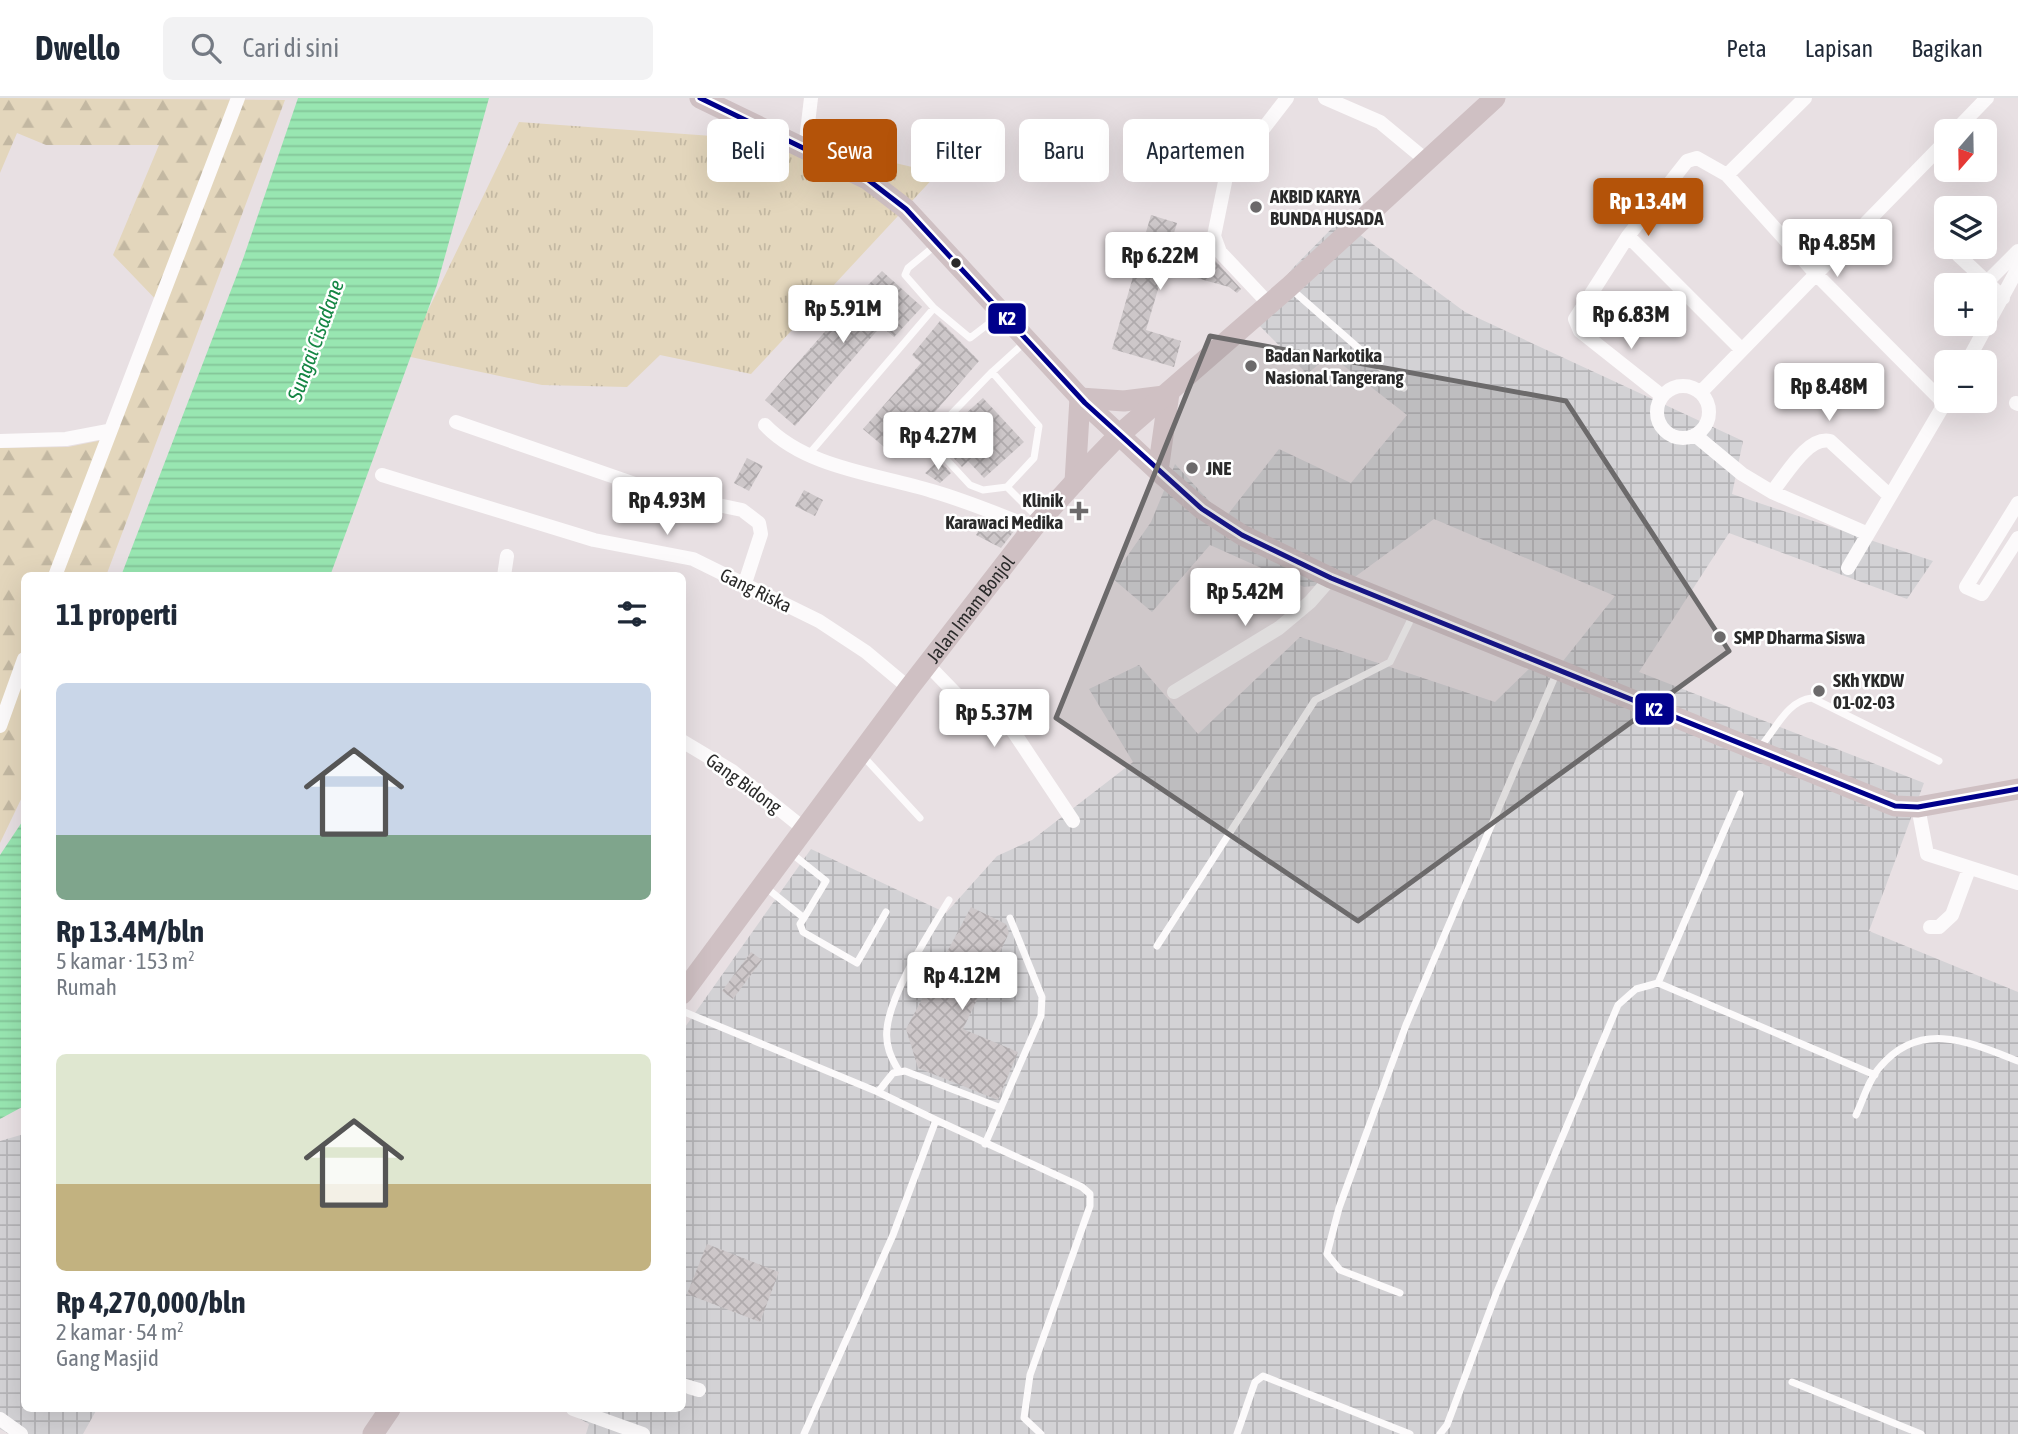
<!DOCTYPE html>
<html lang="id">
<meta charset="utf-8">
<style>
:root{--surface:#fff;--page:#f2f2f3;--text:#1f2937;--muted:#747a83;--line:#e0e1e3;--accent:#b45309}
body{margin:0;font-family:"Asap Condensed",sans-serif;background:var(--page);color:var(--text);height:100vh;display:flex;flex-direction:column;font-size:26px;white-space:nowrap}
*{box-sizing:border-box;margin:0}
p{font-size:23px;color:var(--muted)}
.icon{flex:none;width:38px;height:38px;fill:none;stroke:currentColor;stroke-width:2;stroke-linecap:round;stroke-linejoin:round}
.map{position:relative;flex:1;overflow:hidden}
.details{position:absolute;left:21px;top:474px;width:665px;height:840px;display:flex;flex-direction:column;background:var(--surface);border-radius:10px;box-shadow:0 7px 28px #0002}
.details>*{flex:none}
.top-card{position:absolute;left:707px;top:21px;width:665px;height:63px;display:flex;gap:14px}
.needle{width:46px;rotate:200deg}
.controls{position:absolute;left:1934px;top:21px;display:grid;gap:14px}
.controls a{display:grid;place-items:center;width:63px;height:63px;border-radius:10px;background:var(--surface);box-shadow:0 7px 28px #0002;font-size:35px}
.price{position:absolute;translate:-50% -60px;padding:0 16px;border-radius:7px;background:#fff;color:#222;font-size:23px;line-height:46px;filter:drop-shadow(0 2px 4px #0008)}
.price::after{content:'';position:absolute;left:50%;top:42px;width:21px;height:16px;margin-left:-10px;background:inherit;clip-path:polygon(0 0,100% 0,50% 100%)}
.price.on{background:var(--accent);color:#fff}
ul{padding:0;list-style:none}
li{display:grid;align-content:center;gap:14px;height:371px;padding:0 35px}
li span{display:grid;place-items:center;height:217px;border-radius:10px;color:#555}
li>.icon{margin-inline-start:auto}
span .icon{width:126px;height:126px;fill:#fffc;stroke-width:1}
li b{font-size:30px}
h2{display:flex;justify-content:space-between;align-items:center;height:84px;padding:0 35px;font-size:30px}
.chip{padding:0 24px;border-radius:10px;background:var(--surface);box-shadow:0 7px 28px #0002;font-size:24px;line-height:63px}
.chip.on{background:var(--accent);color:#fff}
header{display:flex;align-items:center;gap:42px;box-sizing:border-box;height:98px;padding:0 35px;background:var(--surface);border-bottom:2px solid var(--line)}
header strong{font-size:33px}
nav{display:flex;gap:38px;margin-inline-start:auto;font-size:24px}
.search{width:490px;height:63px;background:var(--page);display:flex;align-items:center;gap:18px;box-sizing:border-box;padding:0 24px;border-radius:10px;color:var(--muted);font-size:26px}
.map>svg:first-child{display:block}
.industrial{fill:url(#industrial-grid)}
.grass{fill:url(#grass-tufts)}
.forest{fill:url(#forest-firs)}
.water{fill:url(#water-rules)}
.building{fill:url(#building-cross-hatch)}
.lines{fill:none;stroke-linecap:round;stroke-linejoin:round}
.service{stroke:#fcfafb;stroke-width:7}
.minor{stroke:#fcfafb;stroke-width:14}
.primary{stroke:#cfc0c3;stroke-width:21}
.bus-1-casing{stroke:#fff;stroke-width:10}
.bus-1{stroke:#00008b;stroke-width:5}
.marked{fill:#6c6a6b;fill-opacity:0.2;stroke:#6c6a6b;stroke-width:5;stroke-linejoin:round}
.poi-dot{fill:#6c6a6b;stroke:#fff;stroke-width:2.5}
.bus-dot{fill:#2a2a2a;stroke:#fff;stroke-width:2.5}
.labels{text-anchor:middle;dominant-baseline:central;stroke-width:5;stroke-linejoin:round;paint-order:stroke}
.poi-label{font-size:19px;font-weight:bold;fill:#2a2a2a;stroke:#fff;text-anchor:start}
.street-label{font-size:19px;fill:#2a2a2a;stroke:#fff}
.water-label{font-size:21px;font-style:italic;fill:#158644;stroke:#fff}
.line-badge{stroke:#fff;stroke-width:2.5}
.badge-label{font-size:19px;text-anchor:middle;font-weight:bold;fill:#fff}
</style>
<header>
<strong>Dwello</strong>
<div class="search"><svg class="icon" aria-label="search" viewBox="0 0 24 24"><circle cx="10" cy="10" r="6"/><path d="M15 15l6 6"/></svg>Cari di sini</div>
<nav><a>Peta</a><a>Lapisan</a><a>Bagikan</a></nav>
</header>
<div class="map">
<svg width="2018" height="1336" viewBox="0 0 2018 1336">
<defs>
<pattern id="industrial-grid" width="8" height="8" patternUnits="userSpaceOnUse" patternTransform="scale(1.75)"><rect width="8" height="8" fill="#d3d2d5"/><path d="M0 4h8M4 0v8" fill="none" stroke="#b5b4b7"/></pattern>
<pattern id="grass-tufts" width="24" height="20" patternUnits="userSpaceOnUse" patternTransform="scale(1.75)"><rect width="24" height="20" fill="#e3d6bc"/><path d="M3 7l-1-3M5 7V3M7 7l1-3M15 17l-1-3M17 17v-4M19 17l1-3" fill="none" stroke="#c3b8a2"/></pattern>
<pattern id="forest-firs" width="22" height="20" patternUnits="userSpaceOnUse" patternTransform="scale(1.75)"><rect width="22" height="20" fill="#e3d6bc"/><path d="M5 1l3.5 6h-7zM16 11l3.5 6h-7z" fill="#c3b8a2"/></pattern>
<pattern id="water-rules" width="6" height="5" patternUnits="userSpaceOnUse" patternTransform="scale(1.75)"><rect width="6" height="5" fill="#98e6b1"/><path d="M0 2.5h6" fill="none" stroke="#83c598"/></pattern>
<pattern id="building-cross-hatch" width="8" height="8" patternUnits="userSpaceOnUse" patternTransform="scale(1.75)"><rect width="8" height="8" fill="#cdc7c9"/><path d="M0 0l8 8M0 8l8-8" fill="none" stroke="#b0abad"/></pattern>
</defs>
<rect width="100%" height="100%" fill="#e8e0e3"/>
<!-- industrial -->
<path class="industrial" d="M1340,122L1465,214L1743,343L1732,396L1933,463L1907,501L1729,435L1639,574L1924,685L1869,833L2018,894V1336H586L589,1326L563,1311H682L683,932L811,751L946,815L997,758L1032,742L1133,664L1089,591L1139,567L1198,636L1300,539L1495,604L1531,569L1551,578L1615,498L1434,421L1348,484L1304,489L1210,447L1152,514L1112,480L1151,424L1175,366L1225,420L1279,351L1351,385L1407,317L1330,257L1307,276L1254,222L1292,171Z
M24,1036V1311H97L83,1336H9L0,1331V1043Z"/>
<!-- grass -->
<path class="grass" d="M519,24L809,45L938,75L751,276L660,257L627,289L542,287L406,258Z"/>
<!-- forest -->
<path class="forest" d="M0,0L285,2L106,478H24V695L0,745V350L68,349L113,340L163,209L113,157L159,47H46L17,35L0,75Z"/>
<!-- water -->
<path class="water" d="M298,0H489L437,187L330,478H121L243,161Z
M24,721V1008L0,1021V757Z"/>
<!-- building -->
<path class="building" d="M1151,117L1177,125L1170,148L1212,159L1241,191L1237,195L1229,189L1164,171L1146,232L1181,243L1174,269L1112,251Z
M882,173L922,209L894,239L881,228L795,328L765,302L850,205Z
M940,223L979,263L896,359L863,331L921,265L912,257Z
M983,300L1024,344L984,380L968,363L962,369L948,354L953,349L942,337Z
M747,360L763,368L749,393L734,385Z
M939,362L951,375L940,385L925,375Z
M804,392L823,402L815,418L795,408Z
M985,421L1014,433L1001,450L976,437Z
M971,809L1006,826L1009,835L963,931L1018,954L998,1002L918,970L906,931Z
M751,854L762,862L733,901L722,893Z
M707,1146L779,1174L760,1224L687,1196Z"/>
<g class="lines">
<!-- service -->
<path class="service" d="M1290,190L1404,290
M934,210L970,240L1000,217
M992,274L1039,328L1034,360L1007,389L983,392L970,387L934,348L932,336Z
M992,274L1025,244
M809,356L934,210L905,177L908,170L937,146
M1007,389L1037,419
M1760,649C1776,632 1786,603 1812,600L1939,663
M863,658L920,720
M764,788L804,820L826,783L791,755
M804,820L800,826L803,834L857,865L886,814
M1157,848L1315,602L1390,564L1413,517
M1658,885L1875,977
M682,913L878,994L936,1022L893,1137L804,1336
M899,973C891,960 885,947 887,931C890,895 930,834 949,802
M878,994L893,975L905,973L1001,1010
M1856,1017C1863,1002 1869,981 1880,969C1920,921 1970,944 2018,963
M936,1022L1082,1089L1090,1096V1108L1030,1277L1024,1320L1041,1336
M985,1046L1041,918L1042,899L1010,820
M1400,1195L1340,1172L1327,1156L1339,1110L1406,927L1556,576
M1792,1284L1921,1336
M1237,1336L1255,1284L1263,1278L1410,1336
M1440,1336L1447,1327L1496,1196L1618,907L1636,891L1658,885L1740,696"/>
<!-- minor -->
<path class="minor" d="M1325,0L1380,24L1427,63
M1955,33L1987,0
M805,51L811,0
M1727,77L1805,0
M1628,138L1742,252
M1958,157L1987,184
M2003,200L1987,184L2018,153
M1270,207L1220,154L1214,138L1226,79L1287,0
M1967,264L2018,170
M1657 314a26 26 0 1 1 52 0a26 26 0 1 1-52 0Z
M1701,294L1946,43
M1662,298L1580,233L1575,221L1628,138L1687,63L1697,60L1727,77L1817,177L1944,305
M2016,305L2018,306
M456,324L661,395L742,412L759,425L761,436L744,488
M765,327C806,370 877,376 932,393C967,403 1000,417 1033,430
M1695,337L1742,376L1772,394L1868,436
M0,343L66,341L108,333
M382,377L594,442L693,461L819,523L866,554L909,590
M1772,394C1785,379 1807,338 1830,343L1890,398
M2018,405L1966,489L1982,496L2018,440
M1848,470L1946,303
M55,478L238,0
M504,478L507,458
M928,567L991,632L998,633L1007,629L1013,633L1073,723
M1174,594L1279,530L1310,504L1331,480
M0,628L24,561
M682,643L732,673L803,730
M1918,709L1927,756L2018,785
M1930,829H1939L1952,817L1969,771
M682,1287L699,1292
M573,1311L643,1336
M0,1321L21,1336"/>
<!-- primary -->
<g class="primary">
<path d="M700,0L867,81L906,111L1085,305L1158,373L1202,411L1242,437L1331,480L1895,708L1918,709L2018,691"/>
<path d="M1158,373L1169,295"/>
<path d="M1075,384L1080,300L1124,303L1164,298"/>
<path id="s1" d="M682,896L909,590L1033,430L1092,365L1119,337L1289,189L1495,0"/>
<path d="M373,1336L390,1311"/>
</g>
<!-- bus-1 casing -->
<g class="bus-1-casing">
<path id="bus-1" d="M700,0L867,81L906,111L1085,305L1202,411L1242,437L1331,480L1895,708L1918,709L2018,691"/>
</g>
<!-- bus-1 -->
<use href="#bus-1" class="bus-1"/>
</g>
<!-- marked area -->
<path class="marked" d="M1210,238L1566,303L1729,553L1358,823L1056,620Z"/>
<!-- markers -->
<g class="poi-dot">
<circle cx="1256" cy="109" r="7"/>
<circle cx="1251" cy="268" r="7"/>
<circle cx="1192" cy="370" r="7"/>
<path d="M1075.5 402.5h7v7h7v7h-7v7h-7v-7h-7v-7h7z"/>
<circle cx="1720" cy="539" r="7"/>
<circle cx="1819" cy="593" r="7"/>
</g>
<circle class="bus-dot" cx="956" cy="165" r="6"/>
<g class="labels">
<!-- poi labels -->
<g class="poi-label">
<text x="1270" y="98">AKBID KARYA<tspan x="1270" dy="22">BUNDA HUSADA</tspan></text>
<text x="1265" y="257">Badan Narkotika<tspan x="1265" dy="22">Nasional Tangerang</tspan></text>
<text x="1206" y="370">JNE</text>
<text x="1063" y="402" text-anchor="end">Klinik<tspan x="1063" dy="22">Karawaci Medika</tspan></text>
<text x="1734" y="539">SMP Dharma Siswa</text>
<text x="1833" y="582">SKh YKDW<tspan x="1833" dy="22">01-02-03</tspan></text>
</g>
<!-- street labels -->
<g class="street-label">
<text transform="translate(756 492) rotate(26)">Gang Riska</text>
<text stroke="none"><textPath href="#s1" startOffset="481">Jalan Imam Bonjol</textPath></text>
<text transform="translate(744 685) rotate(36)">Gang Bidong</text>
</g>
<!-- water labels -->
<g class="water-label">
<text transform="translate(315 242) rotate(-70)">Sungai Cisadane</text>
</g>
</g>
<g class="line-badge">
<rect x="987" y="204" width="40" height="33" rx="7" fill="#00008b"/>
<rect x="1634" y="594" width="41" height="34" rx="7" fill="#00008b"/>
</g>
<g class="badge-label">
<text x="1007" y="227">K2</text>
<text x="1654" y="618">K2</text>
</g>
</svg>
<div class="controls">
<a><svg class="needle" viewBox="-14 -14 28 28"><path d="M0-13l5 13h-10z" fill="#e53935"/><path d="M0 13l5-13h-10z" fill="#747a83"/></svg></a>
<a><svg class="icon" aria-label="layers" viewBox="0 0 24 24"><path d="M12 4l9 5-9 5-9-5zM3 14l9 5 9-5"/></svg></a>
<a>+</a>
<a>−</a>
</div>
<b class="price on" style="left:1648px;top:140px">Rp 13.4M</b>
<b class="price" style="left:1837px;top:181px">Rp 4.85M</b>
<b class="price" style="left:1160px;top:194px">Rp 6.22M</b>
<b class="price" style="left:843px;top:247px">Rp 5.91M</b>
<b class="price" style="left:1631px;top:253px">Rp 6.83M</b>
<b class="price" style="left:1829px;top:325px">Rp 8.48M</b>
<b class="price" style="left:938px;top:374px">Rp 4.27M</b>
<b class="price" style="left:667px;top:439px">Rp 4.93M</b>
<b class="price" style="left:1245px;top:530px">Rp 5.42M</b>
<b class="price" style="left:994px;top:651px">Rp 5.37M</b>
<b class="price" style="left:962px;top:914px">Rp 4.12M</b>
<div class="top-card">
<a class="chip">Beli</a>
<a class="chip on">Sewa</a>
<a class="chip">Filter</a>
<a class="chip">Baru</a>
<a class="chip">Apartemen</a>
</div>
<section class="details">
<h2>11 properti<svg class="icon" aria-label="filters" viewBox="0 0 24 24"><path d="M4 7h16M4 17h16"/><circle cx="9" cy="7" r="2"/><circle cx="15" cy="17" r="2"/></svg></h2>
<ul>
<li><span style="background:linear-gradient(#c9d6e8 70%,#7fa58c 0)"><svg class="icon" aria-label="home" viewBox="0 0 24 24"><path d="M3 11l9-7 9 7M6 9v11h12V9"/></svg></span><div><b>Rp 13.4M/bln</b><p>5 kamar · 153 m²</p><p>Rumah</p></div></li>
<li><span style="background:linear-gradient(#dfe7d0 60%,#c2b280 0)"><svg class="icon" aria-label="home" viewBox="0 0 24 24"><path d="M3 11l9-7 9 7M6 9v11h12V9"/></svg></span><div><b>Rp 4,270,000/bln</b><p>2 kamar · 54 m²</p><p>Gang Masjid</p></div></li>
</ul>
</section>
</div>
